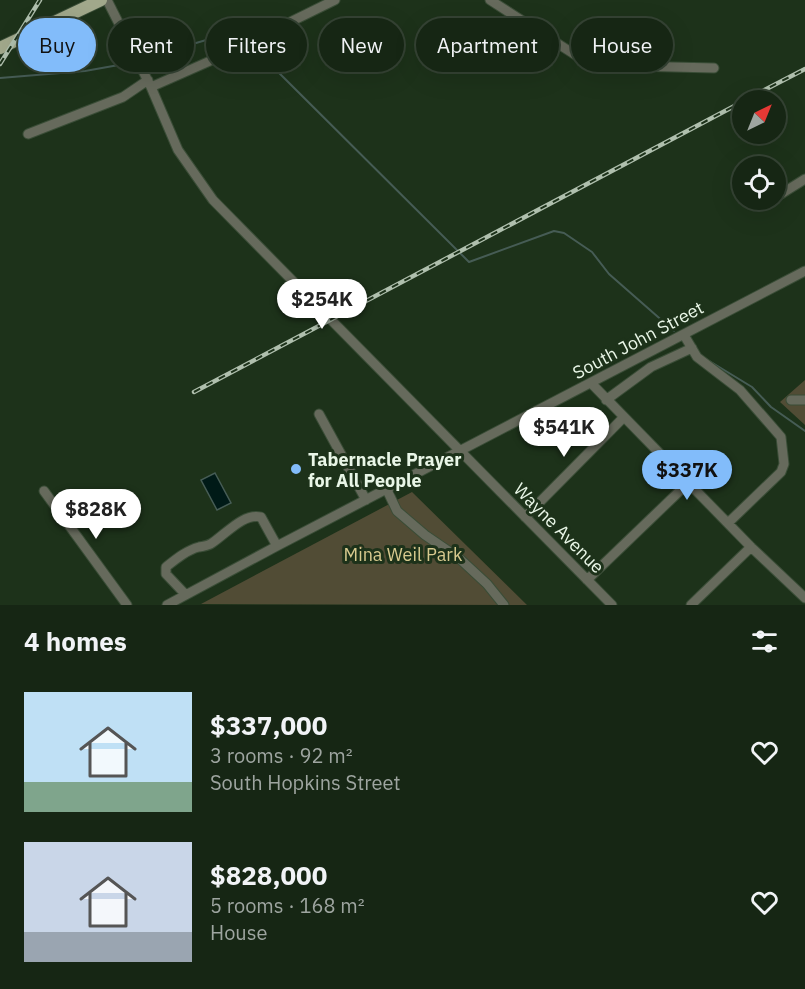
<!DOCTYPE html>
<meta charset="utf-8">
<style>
:root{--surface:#162614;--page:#233222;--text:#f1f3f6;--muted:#9ea5a0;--line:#354334;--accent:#82bcfa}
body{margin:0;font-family:"IBM Plex Sans",sans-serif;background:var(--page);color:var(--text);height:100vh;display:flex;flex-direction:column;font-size:22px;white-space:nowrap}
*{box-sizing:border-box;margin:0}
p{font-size:20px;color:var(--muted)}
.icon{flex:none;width:33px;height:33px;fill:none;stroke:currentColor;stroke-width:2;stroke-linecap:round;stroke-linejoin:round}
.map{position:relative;height:605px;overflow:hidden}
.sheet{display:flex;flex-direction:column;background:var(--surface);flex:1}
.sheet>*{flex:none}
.guide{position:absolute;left:18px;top:18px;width:770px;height:54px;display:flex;gap:12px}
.needle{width:39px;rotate:43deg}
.fabs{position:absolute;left:732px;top:90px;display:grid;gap:12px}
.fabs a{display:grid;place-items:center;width:54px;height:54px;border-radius:50%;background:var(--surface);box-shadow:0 6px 24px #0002,0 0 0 2px var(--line);font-size:30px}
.price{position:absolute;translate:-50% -51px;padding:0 14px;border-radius:21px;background:#fff;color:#222;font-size:20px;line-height:39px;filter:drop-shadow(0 2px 3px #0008)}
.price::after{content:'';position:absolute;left:50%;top:36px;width:18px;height:14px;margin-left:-9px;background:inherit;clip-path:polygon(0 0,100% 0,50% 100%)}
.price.on{background:var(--accent);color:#111}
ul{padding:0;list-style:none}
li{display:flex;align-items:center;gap:18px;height:150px;padding:0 24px}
li span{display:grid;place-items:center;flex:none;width:168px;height:120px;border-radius:0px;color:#555}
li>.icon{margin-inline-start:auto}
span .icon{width:72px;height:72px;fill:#fffc;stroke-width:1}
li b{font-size:26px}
h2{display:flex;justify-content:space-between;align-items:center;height:72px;padding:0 24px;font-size:26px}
.pill{padding:0 21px;border-radius:27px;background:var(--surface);box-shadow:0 6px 24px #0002,0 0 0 2px var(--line);font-size:21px;line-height:54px}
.pill.on{background:var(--accent);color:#111}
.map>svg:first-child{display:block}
.green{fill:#514c35}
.water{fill:#001a17;stroke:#465c55;stroke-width:1.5}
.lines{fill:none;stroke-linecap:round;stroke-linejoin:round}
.stream{stroke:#465c55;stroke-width:2}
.minor-casing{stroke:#3a4d37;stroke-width:11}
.major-casing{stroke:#3a4d37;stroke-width:14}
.minor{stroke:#666a5c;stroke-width:9}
.major{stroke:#a1a88b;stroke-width:12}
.rail-casing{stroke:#afbfad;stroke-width:4.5}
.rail{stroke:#1d321a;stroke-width:2;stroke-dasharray:7;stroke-linecap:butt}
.poi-dot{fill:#82bcfa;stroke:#1d321a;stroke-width:2}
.labels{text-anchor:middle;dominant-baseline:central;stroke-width:6;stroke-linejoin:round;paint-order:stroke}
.street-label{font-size:18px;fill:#e9f6e7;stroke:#1d321a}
.poi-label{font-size:18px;font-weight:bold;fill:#e9f6e7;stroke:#1d321a;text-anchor:start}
.park-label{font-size:18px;fill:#d8ca8f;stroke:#1d321a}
</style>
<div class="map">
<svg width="805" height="605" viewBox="0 0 805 605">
<rect width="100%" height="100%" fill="#1d321a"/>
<!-- green -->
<path class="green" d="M805,380V425L780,402Z
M412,492L527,605L201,604Z"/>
<!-- water -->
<path class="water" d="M215,473L231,503L217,510L201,480Z"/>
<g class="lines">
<!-- stream -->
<path class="stream" d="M253,47L469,262L554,231L564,233L592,252L609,274L674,331
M145,58L230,33L244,38
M0,78L85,71L130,63
M706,359L752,387L771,407L805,431"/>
<!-- minor casing -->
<g class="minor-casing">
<path id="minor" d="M107,0L151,87L178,150L213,200L612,605
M490,0L591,65L714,68
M151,87L219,57L335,0
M28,134L123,97L148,80
M781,194L805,179
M684,335L697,357L740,390L781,437L784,464L781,472L728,523
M591,383L751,547L805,598
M606,400L651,367L692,348
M791,400H805
M319,414L366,500
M387,490L397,511L425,535L460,559L487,584L504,605
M44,491L127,605
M525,517L623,418
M587,580L688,483
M185,594L166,574V567C176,559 187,550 199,547C204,546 208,546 212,543C226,534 243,513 261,517L277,546
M167,605L277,546L805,271
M691,605L751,547"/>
</g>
<!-- major casing -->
<g class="major-casing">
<path id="major" d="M0,48L101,0"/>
</g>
<!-- minor -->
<use href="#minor" class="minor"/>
<!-- major -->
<use href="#major" class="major"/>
<!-- rail casing -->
<g class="rail-casing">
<path id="rail" d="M0,64L40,0
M745,100L805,69
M194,392L742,102"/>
</g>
<!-- rail -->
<use href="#rail" class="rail"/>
</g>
<!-- markers -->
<circle class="poi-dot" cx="296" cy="469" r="6"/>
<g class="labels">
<!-- street labels -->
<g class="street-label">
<text transform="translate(638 340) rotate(-28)">South John Street</text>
<text transform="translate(559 528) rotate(45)">Wayne Avenue</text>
</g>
<!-- poi labels -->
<g class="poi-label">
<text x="308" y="459">Tabernacle Prayer<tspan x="308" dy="21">for All People</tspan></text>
</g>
<!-- park labels -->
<g class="park-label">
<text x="403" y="554">Mina Weil Park</text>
</g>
</g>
</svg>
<div class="fabs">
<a><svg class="needle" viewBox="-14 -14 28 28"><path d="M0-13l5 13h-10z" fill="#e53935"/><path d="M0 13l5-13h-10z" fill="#9ea5a0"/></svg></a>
<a><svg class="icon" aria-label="locate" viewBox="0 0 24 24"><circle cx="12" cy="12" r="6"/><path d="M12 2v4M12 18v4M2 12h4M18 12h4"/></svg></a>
</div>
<b class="price" style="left:322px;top:330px">$254K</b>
<b class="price" style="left:564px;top:458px">$541K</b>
<b class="price on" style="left:687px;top:501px">$337K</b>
<b class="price" style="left:96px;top:540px">$828K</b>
<div class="guide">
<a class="pill on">Buy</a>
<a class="pill">Rent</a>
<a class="pill">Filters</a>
<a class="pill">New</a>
<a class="pill">Apartment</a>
<a class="pill">House</a>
</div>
</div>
<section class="sheet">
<h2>4 homes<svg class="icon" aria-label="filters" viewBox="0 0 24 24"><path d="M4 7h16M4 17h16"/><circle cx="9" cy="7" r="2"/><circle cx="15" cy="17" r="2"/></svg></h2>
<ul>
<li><span style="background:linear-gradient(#bfe0f5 75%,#7fa58c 0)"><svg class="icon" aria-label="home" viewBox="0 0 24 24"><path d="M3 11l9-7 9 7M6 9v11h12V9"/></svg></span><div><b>$337,000</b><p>3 rooms · 92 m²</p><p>South Hopkins Street</p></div><svg class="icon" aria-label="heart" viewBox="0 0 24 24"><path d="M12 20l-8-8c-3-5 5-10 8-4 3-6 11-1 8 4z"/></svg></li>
<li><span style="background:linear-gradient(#c9d6e8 75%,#9aa5b1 0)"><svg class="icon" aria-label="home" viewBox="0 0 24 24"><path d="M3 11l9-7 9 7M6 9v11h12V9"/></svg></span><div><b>$828,000</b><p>5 rooms · 168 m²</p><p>House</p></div><svg class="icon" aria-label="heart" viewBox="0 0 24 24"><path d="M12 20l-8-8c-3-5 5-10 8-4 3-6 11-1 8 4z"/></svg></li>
</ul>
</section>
